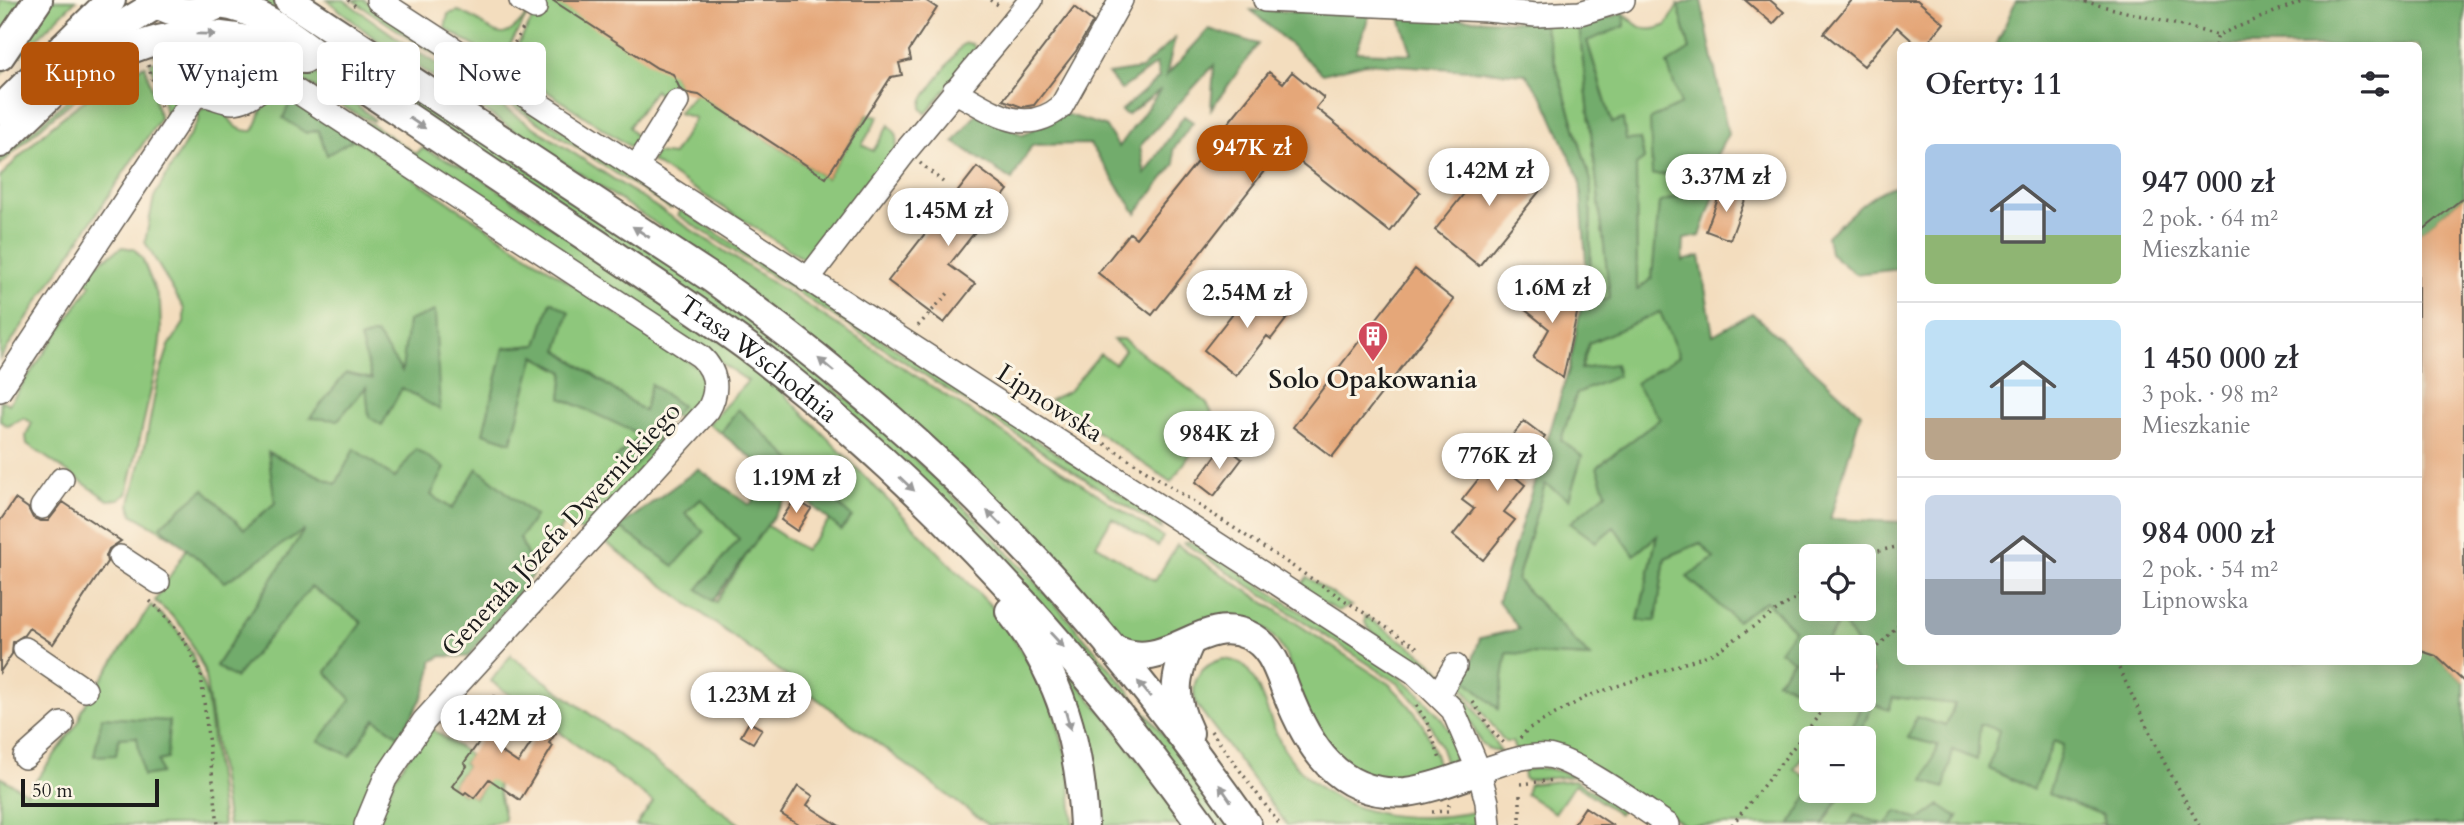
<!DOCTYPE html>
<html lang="pl">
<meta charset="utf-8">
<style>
:root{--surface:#fff;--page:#f2f2f3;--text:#2b2b33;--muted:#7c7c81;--line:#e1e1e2;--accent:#b45309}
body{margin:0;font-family:Cardo,serif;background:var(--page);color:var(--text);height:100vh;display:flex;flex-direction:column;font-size:26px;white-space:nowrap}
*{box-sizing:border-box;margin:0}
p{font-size:23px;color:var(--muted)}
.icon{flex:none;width:38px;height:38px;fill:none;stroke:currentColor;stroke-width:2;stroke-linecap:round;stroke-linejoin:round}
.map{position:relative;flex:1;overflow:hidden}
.side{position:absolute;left:1897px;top:42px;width:525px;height:623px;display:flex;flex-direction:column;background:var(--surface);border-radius:10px;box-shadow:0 4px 18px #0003}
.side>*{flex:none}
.top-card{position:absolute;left:21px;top:42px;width:665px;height:63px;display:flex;gap:14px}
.controls{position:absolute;left:1799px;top:544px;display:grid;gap:14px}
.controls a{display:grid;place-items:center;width:77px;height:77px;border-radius:10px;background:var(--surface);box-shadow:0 4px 18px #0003;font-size:35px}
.scale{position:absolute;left:21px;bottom:18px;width:138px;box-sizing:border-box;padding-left:7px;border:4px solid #1c1c1c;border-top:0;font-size:19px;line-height:24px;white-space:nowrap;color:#1c1c1c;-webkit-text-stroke:5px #fcf5e5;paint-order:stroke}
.price{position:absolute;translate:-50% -60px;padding:0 16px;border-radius:24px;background:#fff;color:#222;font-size:23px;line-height:46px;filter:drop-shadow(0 2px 4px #0008)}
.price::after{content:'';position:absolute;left:50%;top:42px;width:21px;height:16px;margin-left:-10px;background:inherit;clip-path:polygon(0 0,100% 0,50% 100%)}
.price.on{background:var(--accent);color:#fff}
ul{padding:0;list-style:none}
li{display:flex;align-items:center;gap:21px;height:175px;padding:0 28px}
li+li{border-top:2px solid var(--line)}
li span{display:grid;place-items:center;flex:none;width:196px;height:140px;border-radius:10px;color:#555}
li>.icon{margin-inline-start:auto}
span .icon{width:84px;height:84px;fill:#fffc;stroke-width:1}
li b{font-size:30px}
h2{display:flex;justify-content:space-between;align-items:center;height:84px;padding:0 28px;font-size:30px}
.tag{padding:0 24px;border-radius:10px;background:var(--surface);box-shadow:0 4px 18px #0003;font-size:24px;line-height:63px}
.tag.on{background:var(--accent);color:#fff}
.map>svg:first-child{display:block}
.green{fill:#8ec77c;stroke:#55724c;stroke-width:2}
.forest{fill:#72ac6c;stroke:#476444;stroke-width:2;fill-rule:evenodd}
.building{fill:#e5a779}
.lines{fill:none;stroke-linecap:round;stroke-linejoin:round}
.minor-casing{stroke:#676055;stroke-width:26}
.major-casing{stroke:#676055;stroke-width:32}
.path{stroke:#676055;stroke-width:3.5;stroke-dasharray:2 5;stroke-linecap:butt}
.minor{stroke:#fff;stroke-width:23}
.major{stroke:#fff;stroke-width:28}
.oneway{fill:#999}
.labels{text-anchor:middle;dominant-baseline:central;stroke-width:6;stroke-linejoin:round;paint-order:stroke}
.street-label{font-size:26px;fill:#1c1c1c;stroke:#fcf5e5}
.poi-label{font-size:26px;font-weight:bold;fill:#1c1c1c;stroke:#fcf5e5}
</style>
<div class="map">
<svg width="2464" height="825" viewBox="0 0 2464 825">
<rect width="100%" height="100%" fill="#fcf5e5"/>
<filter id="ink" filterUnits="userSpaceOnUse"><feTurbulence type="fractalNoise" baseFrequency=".0143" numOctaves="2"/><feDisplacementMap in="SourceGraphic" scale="14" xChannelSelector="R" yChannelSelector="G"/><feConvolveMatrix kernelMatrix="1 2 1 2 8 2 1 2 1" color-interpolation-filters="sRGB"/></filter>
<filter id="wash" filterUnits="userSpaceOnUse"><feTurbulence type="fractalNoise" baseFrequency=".00686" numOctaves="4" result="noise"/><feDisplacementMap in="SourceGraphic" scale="28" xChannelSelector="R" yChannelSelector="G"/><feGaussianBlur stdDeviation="1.57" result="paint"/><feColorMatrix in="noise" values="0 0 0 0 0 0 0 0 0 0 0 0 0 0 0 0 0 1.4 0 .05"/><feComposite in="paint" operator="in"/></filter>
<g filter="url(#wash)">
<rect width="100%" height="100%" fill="#f3ddbe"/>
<!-- green -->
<path class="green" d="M0,0H28L0,43Z
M50,0H76L0,75Z
M249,0H272C359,58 447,115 534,173C643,244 752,317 851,402C996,526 1119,671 1232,825H1215L917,482Z
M327,0H344L397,38L1163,537L1158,546L1112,518L1096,545L1155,581L1177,545L1389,684C1419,713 1429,730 1440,771C1431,774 1423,777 1414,779C1407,780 1400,779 1393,779C1353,777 1325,752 1309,716C1294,684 1292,646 1259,625C1251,620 1239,615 1229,615C1198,616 1173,635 1146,648L1118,638L754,296L652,221L374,38Z
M352,0H364L674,204L670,209Z
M544,0H552L673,73L680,88L665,102L655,90L629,127L638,139L632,148L506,64Z
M1678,5L1690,50L1681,104L1652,175L1676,174L1678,197L1659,203L1652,278L1637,291L1636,164L1644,158L1640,139L1626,141L1612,123L1587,40L1625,26L1624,13C1639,29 1646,34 1667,25Z
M531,9L500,62L445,28L448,14L458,11C496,23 496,57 531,9Z
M1543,23L1579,26L1610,298L1590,303L1591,181Z
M206,40L301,65L328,81L374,119L373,121C340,109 314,86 284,68C245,45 195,48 152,56Z
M967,43L972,44L976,50L926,114L921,108L923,99L962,45Z
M215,54L247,59L278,70L204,81L198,75L196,55Z
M190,56L193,78L167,116L150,62Z
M129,63C80,91 41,126 0,165V159L93,77Z
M145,65L160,118L0,359V177C40,133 90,90 145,65Z
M276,93L284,94L318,129L354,139L698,368C708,393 702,401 687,420L673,416L680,405L651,385L645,412L558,350L569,312L551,302L537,345L504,348L484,433L511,442L534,356L564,372L561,398L642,435L614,460L630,472L660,432L655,455L584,531L577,529L565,521L534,573L520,538L535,516L453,509L431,495L395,478L336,484L269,453L275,503L244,529L161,526L177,540L132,514L130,503L146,441L157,383L169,346L184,323V309L145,242L154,197L199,119L198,113L205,107L224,110C232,123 236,132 253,131C264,114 257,104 276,93Z
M703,93L713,104L826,178L868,114L879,116L862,145L873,151L889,125L897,135L896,151L808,262L651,161L656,153L673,155L695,118L678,113L695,94Z
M352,117L373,125L416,154L422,148L471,171L759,368L997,612L1050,696L1069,766L1073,825H988L605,542L619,527L674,566L685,513L701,499L739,539L698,589L716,602L766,525L805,550L830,520L841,529L738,410L721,433L708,424L748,381Z
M681,210L1160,520L1162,529L678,215Z
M122,247L134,249L142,258L160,302L161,333L157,364L127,494L119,499L108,500L27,444L26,436L32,423L24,418L8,426L0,421L1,400L9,404L91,285L83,279L94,266Z
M1660,311L1679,356L1660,419L1597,467L1607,493L1570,523L1614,526L1657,535L1638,620H1656L1665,558L1700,543L1714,558L1688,577L1766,601L1795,630L1794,660L1778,681L1811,694V700H1863L1848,738H1811V754L1806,751L1794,769L1811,779V790L1790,825H1685L1565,752L1515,750L1512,742H1505L1456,678L1460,668L1468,674L1467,680L1498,708L1507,652L1589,657L1517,580L1545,484L1569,498L1560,440L1577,393L1581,370L1589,343Z
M1123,339L1206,402L1212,413L1211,425L1171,482L1050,400L1069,391L1100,354L1115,364L1125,350L1113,340Z
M305,529L216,666L235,677L311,586L362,622L326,672L375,719L399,736L375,776L355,825H228L204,670L184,629L171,615L155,601L187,548L225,582Z
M1189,542L1196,544L1398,675C1417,691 1477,743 1447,768C1438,733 1423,709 1399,684L1184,543Z
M1307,577L1351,606L1338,611L1299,589Z
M151,605L178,631L192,654L207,698L223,825H0V777L27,793L79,721L81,711Z
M1365,616L1419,652L1444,673L1438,680L1370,630L1365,623Z
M1841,619L1859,647L1822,648Z
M1036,634L1106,717L1187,825H1094Z
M511,655V656L741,825H636L653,802L491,681Z
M1223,659C1230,660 1237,660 1243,665C1261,680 1271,730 1285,751C1330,816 1403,825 1475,812L1477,825H1287L1196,704C1189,681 1201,665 1223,659Z
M1453,680L1476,711L1501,752L1490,750L1481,743L1468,717L1448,688Z
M1893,697L1955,703L1946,726L1916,718L1909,738L1938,745L1924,781L1980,724L2054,741L2064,745L2103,816L2104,825L2101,823L2099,825H1952L1958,816L1886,825L1855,815L1848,825H1823L1843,791H1864V755L1875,736L1861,730L1873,704Z
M429,727L470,755L464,763L467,766L452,785L463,794L466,792L475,798L484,785L481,782L495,774L505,820L486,825H375L395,777Z
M1546,768L1577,776L1527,780L1524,778L1523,770Z
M1575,780L1623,810L1619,814L1575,784L1555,813L1526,794L1529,784Z"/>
<!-- forest -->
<path class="forest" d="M1694,0H1701L1728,134L1710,168L1717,185L1734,159L1740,189L1716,190L1700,236L1684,239L1683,261L1700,256L1713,335L1752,313L1861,413L1830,519L1900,522V662H2418L2419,646L2436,656L2464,682V825H2104L2103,815L2048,794L2063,745L2054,741L2033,790L1989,769L1999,730L1980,724L1977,760L1953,750L1944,788L1924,781L1938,745L1908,738L1916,717L1946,726L1955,704L1893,697L1889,710L1873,704L1861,730L1875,735L1864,755V738H1848L1874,672L1864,655V648L1859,647L1841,620L1822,647L1811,648V694L1777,681L1794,660L1779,651L1794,630L1766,601L1737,621L1687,577L1714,558L1700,543L1665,558L1656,621H1638L1657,536L1634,555L1614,527L1596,542L1570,523L1606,493L1597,467L1660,419L1635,383L1679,356L1660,312L1589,343L1581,369L1615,364L1618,376L1577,393L1561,440L1582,456L1569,499L1545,484L1517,580L1590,657L1507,653L1498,709L1466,680L1480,638L1519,629L1498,601L1569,369L1587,275L1580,180L1545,101L1526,74L1366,63L1323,74L1251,10L1370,14L1356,52L1412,54L1399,15L1543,23L1591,181L1590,303L1610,298L1579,26L1624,13L1625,26L1587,41L1612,123L1623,119L1626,140L1640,139L1644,159L1636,165L1637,290L1652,278L1659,203L1678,196L1676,174L1652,175L1650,119L1681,104L1667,64L1690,49L1678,5ZM1811,556H1864V609H1811Z
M2016,0H2464V197L2419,234L2418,46H1996Z
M1209,29L1258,44L1211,109L1214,65L1140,146L1145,174L1184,116L1193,122L1173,150L1175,164L1136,213L1090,144L1032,145L1012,180L954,142L977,113L1023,135L1062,113L1105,126L1119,147L1161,89L1127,115L1121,111L1159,78L1156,64L1121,90L1108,74L1141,69L1175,38L1166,76Z
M292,98L354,139L327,155L318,130L306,133L283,118Z
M1900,185V269L1855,274L1830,253L1827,236C1846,219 1876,187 1900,185Z
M551,301L569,312L558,350L644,411L651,384L681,406L630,472L614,460L641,435L561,398L564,372L535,356L511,442L483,433L504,348L537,345Z
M435,311L440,410L402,388L382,425L369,417L366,387L338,420L310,418L346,373L372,379L360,339L376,334L402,371L408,321Z
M738,409L852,517L841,530L793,489L713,601L698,589L739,539L701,499L685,513L704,532L674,566L619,527L698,469L750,505L770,473L721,433Z
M354,449L395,478L416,449L445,468L431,495L452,509L477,468L535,516L520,538L534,573L468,657L442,656L432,661C433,683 412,718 399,736L375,719L350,756L319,741L351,699L326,672L362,622L311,587L235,678L216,666L304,530L225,582L160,526L204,489L244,529L275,503L268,452L336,484Z
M102,717L169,721L167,759L158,761L161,773L143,776L137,737L119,738L116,755L94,756Z
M1811,790L1843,791L1823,825H1790Z
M1940,805L1958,817L1952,825H1848L1855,815L1886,825L1897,811L1919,820Z"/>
<g id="blocks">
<!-- building -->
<path class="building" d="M552,0H925L937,8L909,51L911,60L899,63L902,75L891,77L826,178L699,95L687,93L680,89L673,74L657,68Z
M1745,0H1770L1784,12L1773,24Z
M1852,0H1917L1944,23L1925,46H1918L1897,27L1864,66L1824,33Z
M1074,7L1093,22L1076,51L1034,105L1022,107L1003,100Z
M1269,72L1283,83L1292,72L1324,98L1316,108L1420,192L1390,232L1282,148L1152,315L1098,273L1130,233L1136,238Z
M1498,151L1543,187L1479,266L1435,230Z
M977,167L1008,190L949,265L975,284L944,323L888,281Z
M1722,188L1746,197L1730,240L1706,231Z
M2464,197V682L2436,656L2421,651L2418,646V234Z
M1415,269L1454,300L1332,457L1293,427Z
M1540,278L1578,309L1563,378L1533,358L1549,329L1518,304Z
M1255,285L1291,313L1271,339L1267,336L1236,376L1204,350Z
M1524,421L1545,437L1514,476L1525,485L1504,512L1515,520L1483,560L1453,535L1474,509L1462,500Z
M1224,445L1242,459L1214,496L1196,482Z
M15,499L28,508L33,518L41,521H48L63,502L121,541L109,549L106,556L107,562L53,644L29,628L24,635L13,642L12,654L0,672V521Z
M795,499L811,509L797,531L781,520Z
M494,696L518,714L494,747L518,763L543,725L556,733L549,743L553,746L520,800L489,779L474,798L466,792L464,794L452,786L467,766L464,763L479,742L467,733Z
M749,722L762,729L753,743L741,736Z
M798,786L813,796L807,805L838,825H799L781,814Z
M1585,807L1612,825H1573Z"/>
</g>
</g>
<g filter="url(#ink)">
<use href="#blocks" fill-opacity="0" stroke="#676055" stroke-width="2"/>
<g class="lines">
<!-- minor casing -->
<g class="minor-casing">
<path id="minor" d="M378,0L1414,672L1453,710L1479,771C1500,765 1524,754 1547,756C1575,759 1642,808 1668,825
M521,0L535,8
M1265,0L1487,10L1536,15L1580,13L1623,0
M954,91C991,110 1023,138 1061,107L1121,0
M636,168L677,102
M807,280L905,152L1031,0
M0,390L194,97C208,91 219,102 233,102C258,101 262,74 292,88L700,356C717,371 719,391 708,410L424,721L385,779L366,825
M42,507L62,479
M120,557L158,582
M25,649L85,690
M1438,695L1455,666
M25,757L62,724
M1479,771L1487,802L1489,825"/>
</g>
<!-- major casing -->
<g class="major-casing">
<g id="major">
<path d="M150,0C174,16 202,17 225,0"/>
<path d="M289,0L713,279C836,367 953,467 1054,580C1123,657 1187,740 1247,825"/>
<path id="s1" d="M219,4C265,9 301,44 337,69C363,88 391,106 418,124C484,169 551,213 618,258C664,289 712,320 757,354C928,486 1076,650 1202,825"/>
<path d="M0,56L38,0"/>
<path d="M53,92C143,32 201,16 304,59"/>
<path d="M0,110L111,0"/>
<path d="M0,143L126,23L157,4"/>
<path d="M1010,611C1061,675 1080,744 1084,825"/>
<path d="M1111,648C1167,677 1199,613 1248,635C1271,645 1278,669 1286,690C1307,745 1338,798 1406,792C1431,789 1455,779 1479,771"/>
<path d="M1189,733C1172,697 1173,678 1190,642"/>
</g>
</g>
<!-- path -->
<path class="path" d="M348,0L358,8
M990,0L1000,6
M2078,0L2218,35L2304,0
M2215,46L2218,35
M194,58L196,75
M504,61L525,25
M148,65L162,111
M920,163L943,182
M918,326L951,290
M1022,393L1025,392L1047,406L1418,648
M1858,556L1900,546
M150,601C174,622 189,644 201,675L218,825
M1864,662L1900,623
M2116,662L2164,762L2199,825
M1473,702L1493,732L1504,743
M1416,705L1427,722L1441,762
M1211,731L1280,825
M1520,738L1528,729L1588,696L1714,653L1811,588
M1521,784L1554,780
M1432,812L1448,811L1449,804
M1520,825V792
M1732,825L1831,700"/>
<!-- minor -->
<use href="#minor" class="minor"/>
<!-- major -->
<use href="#major" class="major"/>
</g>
<!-- one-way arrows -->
<defs><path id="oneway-solid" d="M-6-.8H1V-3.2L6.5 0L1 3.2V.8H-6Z" transform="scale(1.75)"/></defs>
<g class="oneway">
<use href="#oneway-solid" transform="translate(206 34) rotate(1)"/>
<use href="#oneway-solid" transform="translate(417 123) rotate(34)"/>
<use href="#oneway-solid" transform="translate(641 232) rotate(-147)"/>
<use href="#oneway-solid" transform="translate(826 365) rotate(-140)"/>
<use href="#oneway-solid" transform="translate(907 484) rotate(43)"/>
<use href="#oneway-solid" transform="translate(994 518) rotate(-135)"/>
<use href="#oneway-solid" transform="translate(1057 640) rotate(47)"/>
<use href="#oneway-solid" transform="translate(1144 689) rotate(-129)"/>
<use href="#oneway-solid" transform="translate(1068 720) rotate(74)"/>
<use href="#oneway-solid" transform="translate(1225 793) rotate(-125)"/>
</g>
</g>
<!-- icons -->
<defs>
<g id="building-pin" transform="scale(1.575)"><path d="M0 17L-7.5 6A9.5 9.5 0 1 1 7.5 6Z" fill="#d1495b" stroke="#fcf5e5"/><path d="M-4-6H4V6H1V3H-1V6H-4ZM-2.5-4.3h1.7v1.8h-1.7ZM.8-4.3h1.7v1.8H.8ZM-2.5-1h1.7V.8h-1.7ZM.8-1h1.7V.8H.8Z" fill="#fff"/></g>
</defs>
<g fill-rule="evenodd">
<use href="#building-pin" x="1373" y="336"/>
</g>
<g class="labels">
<!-- street labels -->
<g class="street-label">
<text stroke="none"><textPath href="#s1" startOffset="648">Trasa Wschodnia</textPath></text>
<text transform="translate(1050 403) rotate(33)">Lipnowska</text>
<text transform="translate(561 529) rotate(-47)">Generała Józefa Dwernickiego</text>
</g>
<!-- poi labels -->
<g class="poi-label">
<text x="1373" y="379">Solo Opakowania</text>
</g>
</g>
</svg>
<div class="controls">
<a><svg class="icon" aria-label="locate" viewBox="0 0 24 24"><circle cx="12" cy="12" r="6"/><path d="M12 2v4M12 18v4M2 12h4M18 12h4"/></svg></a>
<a>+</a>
<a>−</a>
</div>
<div class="scale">50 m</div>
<b class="price on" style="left:1252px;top:185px">947K zł</b>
<b class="price" style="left:1489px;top:208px">1.42M zł</b>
<b class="price" style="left:1726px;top:214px">3.37M zł</b>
<b class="price" style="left:948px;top:248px">1.45M zł</b>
<b class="price" style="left:1552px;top:325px">1.6M zł</b>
<b class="price" style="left:1247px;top:330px">2.54M zł</b>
<b class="price" style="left:1219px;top:471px">984K zł</b>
<b class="price" style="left:1497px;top:493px">776K zł</b>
<b class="price" style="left:796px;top:515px">1.19M zł</b>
<b class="price" style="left:751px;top:732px">1.23M zł</b>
<b class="price" style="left:501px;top:755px">1.42M zł</b>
<div class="top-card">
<a class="tag on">Kupno</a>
<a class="tag">Wynajem</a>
<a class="tag">Filtry</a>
<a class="tag">Nowe</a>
</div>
<section class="side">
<h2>Oferty: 11<svg class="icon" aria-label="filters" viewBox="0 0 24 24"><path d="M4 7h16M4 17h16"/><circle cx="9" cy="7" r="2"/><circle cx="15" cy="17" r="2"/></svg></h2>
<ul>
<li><span style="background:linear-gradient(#a9c7e8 65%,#8fb573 0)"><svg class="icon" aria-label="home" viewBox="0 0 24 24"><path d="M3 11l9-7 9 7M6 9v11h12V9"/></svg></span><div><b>947 000 zł</b><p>2 pok. · 64 m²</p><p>Mieszkanie</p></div></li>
<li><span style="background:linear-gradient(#bfe0f5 70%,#b9a48a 0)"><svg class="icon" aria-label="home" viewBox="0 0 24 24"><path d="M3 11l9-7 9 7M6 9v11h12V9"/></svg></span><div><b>1 450 000 zł</b><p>3 pok. · 98 m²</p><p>Mieszkanie</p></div></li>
<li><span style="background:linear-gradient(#c9d6e8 60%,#9aa5b1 0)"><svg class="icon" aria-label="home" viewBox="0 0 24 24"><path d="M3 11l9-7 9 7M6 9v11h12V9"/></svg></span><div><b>984 000 zł</b><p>2 pok. · 54 m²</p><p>Lipnowska</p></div></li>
</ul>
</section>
</div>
